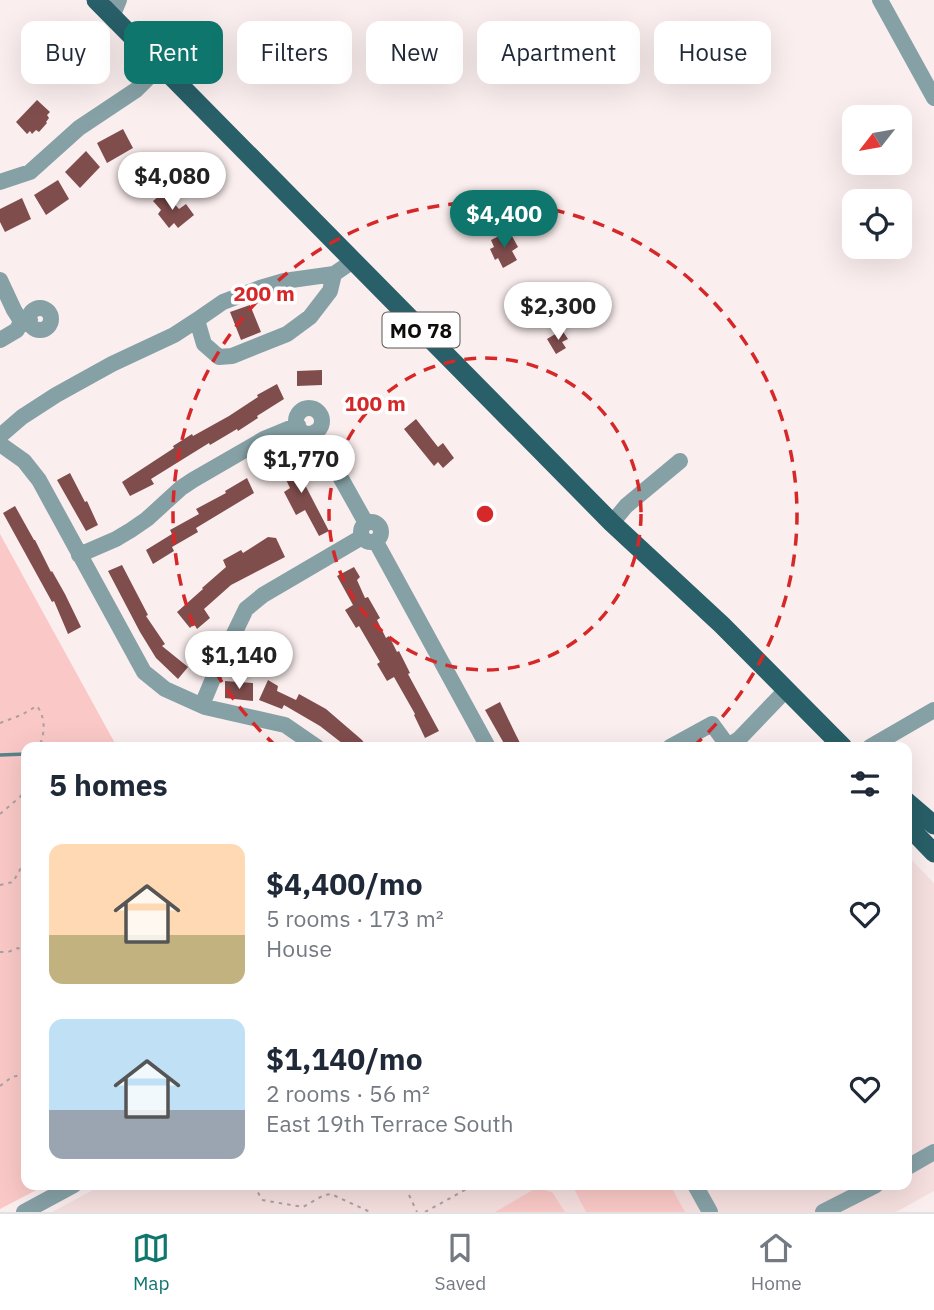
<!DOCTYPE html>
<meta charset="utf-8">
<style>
:root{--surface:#fff;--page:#f6f6f7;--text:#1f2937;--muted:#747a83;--line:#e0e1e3;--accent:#0f766e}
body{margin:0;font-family:"IBM Plex Sans",sans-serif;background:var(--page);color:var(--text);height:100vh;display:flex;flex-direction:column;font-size:26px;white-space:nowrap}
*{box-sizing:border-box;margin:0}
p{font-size:23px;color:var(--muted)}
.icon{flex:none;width:38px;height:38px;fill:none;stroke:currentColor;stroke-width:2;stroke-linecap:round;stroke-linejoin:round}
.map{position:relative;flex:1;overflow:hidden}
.side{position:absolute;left:21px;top:742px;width:891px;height:448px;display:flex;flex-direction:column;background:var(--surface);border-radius:14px;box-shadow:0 7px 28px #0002}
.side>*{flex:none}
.guide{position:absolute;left:21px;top:21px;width:892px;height:63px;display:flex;gap:14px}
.needle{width:46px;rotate:239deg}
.tools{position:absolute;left:842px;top:105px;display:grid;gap:14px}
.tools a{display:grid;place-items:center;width:70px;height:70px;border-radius:14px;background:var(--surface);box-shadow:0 7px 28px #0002;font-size:35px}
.price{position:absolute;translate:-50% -60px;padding:0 16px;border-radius:24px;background:#fff;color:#222;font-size:23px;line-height:46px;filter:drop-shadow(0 2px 4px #0008)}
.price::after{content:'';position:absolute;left:50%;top:42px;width:21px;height:16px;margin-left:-10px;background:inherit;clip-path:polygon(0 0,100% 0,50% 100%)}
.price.current{background:var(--accent);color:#fff}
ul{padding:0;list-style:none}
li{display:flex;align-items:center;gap:21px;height:175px;padding:0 28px}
li span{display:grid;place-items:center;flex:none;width:196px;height:140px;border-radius:14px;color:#555}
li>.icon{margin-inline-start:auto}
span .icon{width:84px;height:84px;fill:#fffc;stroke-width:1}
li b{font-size:30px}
h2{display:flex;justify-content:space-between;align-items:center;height:84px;padding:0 28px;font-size:30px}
.pill{padding:0 24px;border-radius:14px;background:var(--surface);box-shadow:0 7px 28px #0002;font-size:24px;line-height:63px}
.pill.current{background:var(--accent);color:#fff}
.dock{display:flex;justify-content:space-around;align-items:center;height:98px;border-top:2px solid var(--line);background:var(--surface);font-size:19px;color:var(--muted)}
.dock a{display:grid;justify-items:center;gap:4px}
.dock .current{color:var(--accent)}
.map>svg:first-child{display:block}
.built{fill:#f6e0df}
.green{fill:#fac9c7}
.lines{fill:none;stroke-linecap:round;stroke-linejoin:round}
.stream{stroke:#56838a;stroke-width:3.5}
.building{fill:#804d4d}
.path{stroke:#aba1a1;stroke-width:2;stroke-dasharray:3.5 5;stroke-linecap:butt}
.minor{stroke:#86a1a6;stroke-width:16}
.major{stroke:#285f68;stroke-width:19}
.ring{fill:none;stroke:#d62828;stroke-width:3.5;stroke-dasharray:12 9}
.labels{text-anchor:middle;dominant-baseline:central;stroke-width:7;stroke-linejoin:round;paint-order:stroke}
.shield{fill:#fff;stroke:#575454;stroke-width:2}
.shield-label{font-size:21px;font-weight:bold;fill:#0f0b0b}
.centre{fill:#d62828;stroke:#fff;stroke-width:3.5}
.ring-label{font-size:21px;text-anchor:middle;font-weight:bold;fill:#d62828;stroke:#fff;stroke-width:7;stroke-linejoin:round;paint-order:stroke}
</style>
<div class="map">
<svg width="934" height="1212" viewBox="0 0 934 1212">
<rect width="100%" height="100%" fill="#fbeeee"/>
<!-- built -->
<path class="built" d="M907,855L934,883V1191L896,1212H52L102,1185H906Z"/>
<!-- green -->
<path class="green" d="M0,534L117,747H26V1185H46L0,1209Z
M572,1185H670L685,1212H586Z
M536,1188L552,1192L565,1212H495Z"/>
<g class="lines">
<!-- stream -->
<path class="stream" d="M0,755L26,754"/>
</g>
<!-- building -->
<path class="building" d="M37,100L50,112L47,115L49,118L46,122L47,123L39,132L36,130L32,134L30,131L27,134L16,122Z
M123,129L133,148L107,163L97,143Z
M86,151L100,167L80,188L65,172Z
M58,180L69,199L46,215L34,195Z
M164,192L179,209L186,204L194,215L178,228L174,223L169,228L158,214L161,210L153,201Z
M22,198L31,219L5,232L0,222V209Z
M503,234L505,239L512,236L518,247L512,251L517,260L503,268L498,258L495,260L490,249L494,247L491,240Z
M524,285L535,305L525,311L520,304L517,306L513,298L515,296L512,291Z
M250,305L261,332L241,340L230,312Z
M562,330L568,339L562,342L566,348L556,354L547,339Z
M322,370V385L297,386V371Z
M277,384L284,399L257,416L258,418L238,431L237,429L210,445L209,443L151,479L154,484L130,496L122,482L174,448L173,446L192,434L193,436L229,416L258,397L257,395Z
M416,419L438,447L443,443L454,458L443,468L438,462L434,466L404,429Z
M288,453L301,482L303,481L329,531L319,536L305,510L296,515L284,492L290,488L276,459Z
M70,473L85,502L87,501L98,525L86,531L57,480Z
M247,478L254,493L196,528L198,532L172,547L174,551L153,564L146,550L172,534L170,530L199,514L196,509L226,493L225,491Z
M15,506L34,540H35L51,572L52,571L65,594L81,627L68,634L54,601L52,602L3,513Z
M268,537L276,538L285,557L231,585L204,609L210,618L197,629L194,624L190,628L177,612L203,589L202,588L226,567L223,560L241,550L243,553Z
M122,565L148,615L146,616L165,644L162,646L188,667L178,679L156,658L140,632L108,571Z
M354,567L360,577L357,580L365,598L368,597L380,618L377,620L386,638L389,636L397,652L399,651L410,673L408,674L439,731L425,738L414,715L415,714L394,677L387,681L377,664L380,662L359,626L356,628L345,610L353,605L337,576Z
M268,680L278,686L277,691L296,700L299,694L326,709L362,740L367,747H347L320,726L284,705L282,709L259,700Z
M225,681L253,683V701L225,698Z
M500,702L514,731L522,747H506L485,710Z"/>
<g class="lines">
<!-- path -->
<path class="path" d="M0,723L21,715L37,706C46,718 45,734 39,747
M0,814L20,797L26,789
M0,885L13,882L26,859
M0,952H8L18,948L26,953
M0,1086L12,1077L26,1074
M254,1185L262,1200L303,1207L324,1195L331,1194L370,1212
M409,1195L417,1212
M425,1212L474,1185"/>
<!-- minor -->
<path class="minor" d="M880,0L934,98
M112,17L119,0
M0,182L30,172L79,128L136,90L160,66
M334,274L330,291L310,317L287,334L232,356L219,357L204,344L197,320L223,302L260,288L284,281L334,274L353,261
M0,280L14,310L21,321
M29 319a11 11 0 1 1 22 0a11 11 0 1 1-22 0Z
M0,340L17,330L21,321L30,320
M296 421a13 13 0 1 1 26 0a13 13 0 1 1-26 0Z
M315,432L366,523
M0,436L22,417L56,395L112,364L174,335L197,320
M0,444L24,461L39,480L144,672L165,689L205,707L285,725L317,747
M361 532a10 10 0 1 1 20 0a10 10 0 1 1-20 0Z
M612,523L626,506L680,461
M376,542L488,747
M79,555L116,539L131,530L147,519L181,488L193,480L264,439L298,425
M202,705L217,669L246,609L263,595L362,537
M670,747L712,724L728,746
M726,747L739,739L786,690
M870,747L934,710
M906,1168L934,1152
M695,1185L710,1212
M24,1212L74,1185
M823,1212L876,1185"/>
<!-- major -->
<path class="major" d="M96,0L612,523L722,625L843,747
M906,801L934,825
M906,824L934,853"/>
</g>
<!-- distance rings -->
<g class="ring">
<circle cx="485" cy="514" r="156"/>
<path d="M276 746A312 312 0 1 1 694 746"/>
</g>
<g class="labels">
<!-- shield labels -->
<rect class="shield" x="382.5" y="312.5" width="77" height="35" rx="5"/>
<g class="shield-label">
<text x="421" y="330">MO 78</text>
</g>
</g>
<circle cx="485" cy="514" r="10" class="centre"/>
<g class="ring-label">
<text x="264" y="301">200 m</text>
<text x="375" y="411">100 m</text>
</g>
</svg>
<div class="tools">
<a><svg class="needle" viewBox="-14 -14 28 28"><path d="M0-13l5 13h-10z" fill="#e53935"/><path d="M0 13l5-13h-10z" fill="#747a83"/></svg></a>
<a><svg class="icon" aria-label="locate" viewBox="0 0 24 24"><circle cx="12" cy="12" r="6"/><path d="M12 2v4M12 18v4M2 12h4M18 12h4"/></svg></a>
</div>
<b class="price" style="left:172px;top:212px">$4,080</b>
<b class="price current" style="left:504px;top:250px">$4,400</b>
<b class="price" style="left:558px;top:342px">$2,300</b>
<b class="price" style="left:301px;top:495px">$1,770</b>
<b class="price" style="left:239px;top:691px">$1,140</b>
<div class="guide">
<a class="pill">Buy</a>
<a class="pill current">Rent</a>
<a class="pill">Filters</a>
<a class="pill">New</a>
<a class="pill">Apartment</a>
<a class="pill">House</a>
</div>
<section class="side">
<h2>5 homes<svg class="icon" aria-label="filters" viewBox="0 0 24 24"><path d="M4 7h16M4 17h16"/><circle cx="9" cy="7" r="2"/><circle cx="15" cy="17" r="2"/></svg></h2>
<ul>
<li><span style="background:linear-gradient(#ffd9b3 65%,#c2b280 0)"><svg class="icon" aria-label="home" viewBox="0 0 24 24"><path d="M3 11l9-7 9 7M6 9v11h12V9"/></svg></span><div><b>$4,400/mo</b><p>5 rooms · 173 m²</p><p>House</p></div><svg class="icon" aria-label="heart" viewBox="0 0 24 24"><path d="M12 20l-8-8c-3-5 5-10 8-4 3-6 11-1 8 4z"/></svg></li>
<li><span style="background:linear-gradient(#bfe0f5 65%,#9aa5b1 0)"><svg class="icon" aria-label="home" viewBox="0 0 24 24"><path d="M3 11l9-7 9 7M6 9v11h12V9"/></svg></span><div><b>$1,140/mo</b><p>2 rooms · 56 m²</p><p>East 19th Terrace South</p></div><svg class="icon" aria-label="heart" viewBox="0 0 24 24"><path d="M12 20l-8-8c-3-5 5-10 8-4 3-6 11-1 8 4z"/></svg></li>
</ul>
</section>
</div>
<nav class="dock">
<a class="current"><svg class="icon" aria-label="map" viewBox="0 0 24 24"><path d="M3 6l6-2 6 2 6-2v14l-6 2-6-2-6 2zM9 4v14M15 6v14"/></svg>Map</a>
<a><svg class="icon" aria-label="saved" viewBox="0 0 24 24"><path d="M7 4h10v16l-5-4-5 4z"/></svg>Saved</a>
<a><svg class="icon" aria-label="home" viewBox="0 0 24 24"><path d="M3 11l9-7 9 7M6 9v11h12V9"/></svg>Home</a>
</nav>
